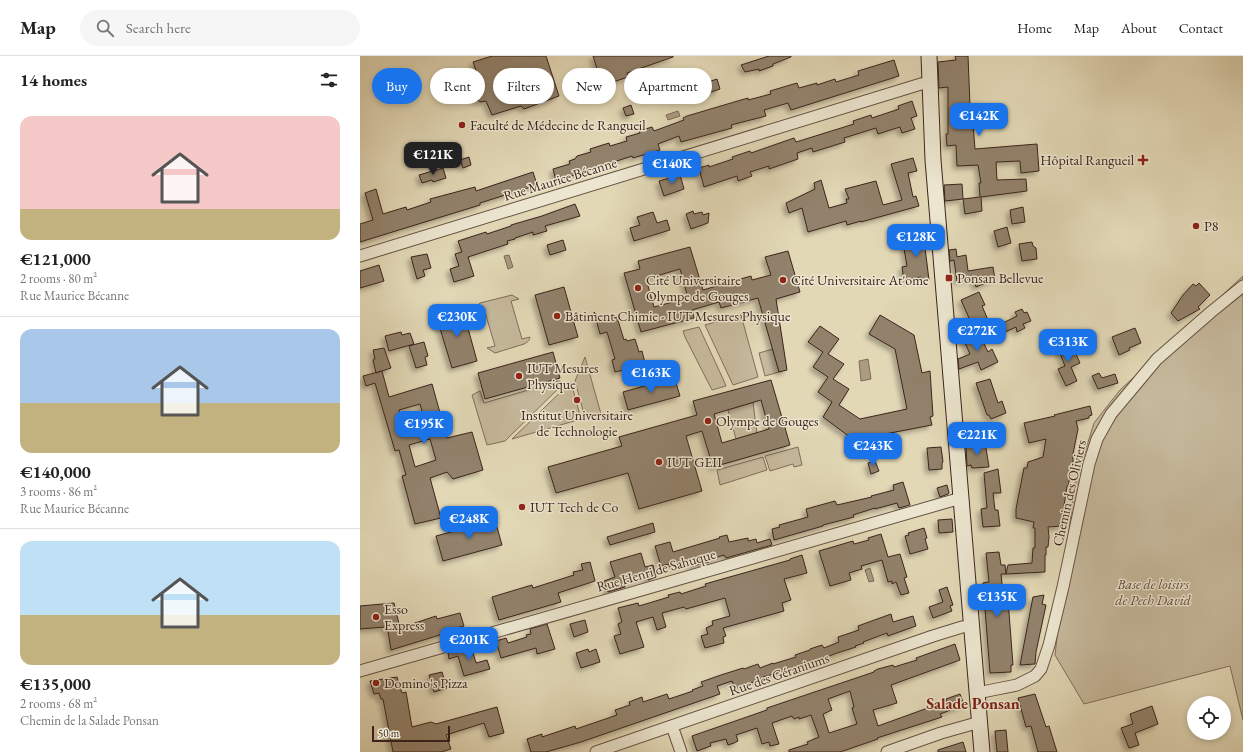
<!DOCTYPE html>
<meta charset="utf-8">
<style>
:root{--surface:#fff;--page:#f6f6f6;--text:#222;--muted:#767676;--line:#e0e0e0;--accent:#1a73e8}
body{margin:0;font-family:"EB Garamond",serif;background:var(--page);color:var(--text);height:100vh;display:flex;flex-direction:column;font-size:15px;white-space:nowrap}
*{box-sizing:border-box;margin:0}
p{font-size:13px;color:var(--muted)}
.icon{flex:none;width:22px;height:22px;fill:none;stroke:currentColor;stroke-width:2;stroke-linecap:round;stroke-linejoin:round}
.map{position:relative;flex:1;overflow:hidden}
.drawer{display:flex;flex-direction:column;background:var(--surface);width:360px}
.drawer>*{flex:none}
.banner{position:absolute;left:12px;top:12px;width:380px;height:36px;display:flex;gap:8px}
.tools{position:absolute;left:827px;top:640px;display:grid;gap:8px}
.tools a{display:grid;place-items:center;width:44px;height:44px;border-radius:50%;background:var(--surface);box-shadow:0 2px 6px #0003;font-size:20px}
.scale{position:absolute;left:12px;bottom:10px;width:78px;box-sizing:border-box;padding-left:4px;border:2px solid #3c241b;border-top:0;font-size:11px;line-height:14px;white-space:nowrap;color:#3c241b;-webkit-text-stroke:3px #ece6d0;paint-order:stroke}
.price{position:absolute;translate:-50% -34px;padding:0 9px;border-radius:8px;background:var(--accent);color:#fff;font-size:13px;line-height:26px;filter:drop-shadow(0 1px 2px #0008)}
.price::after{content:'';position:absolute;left:50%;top:24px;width:12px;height:9px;margin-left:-6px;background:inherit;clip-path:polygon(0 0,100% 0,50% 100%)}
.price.current{background:#222;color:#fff}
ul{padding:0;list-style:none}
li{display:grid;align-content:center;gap:8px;height:212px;padding:0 20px}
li+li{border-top:1px solid var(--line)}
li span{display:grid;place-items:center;height:124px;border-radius:12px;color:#555}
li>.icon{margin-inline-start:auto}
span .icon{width:72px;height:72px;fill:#fffc;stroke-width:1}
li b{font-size:17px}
h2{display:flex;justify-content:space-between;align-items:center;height:48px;padding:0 20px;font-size:17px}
.pill{padding:0 14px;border-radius:18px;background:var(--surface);box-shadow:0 2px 6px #0003;font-size:14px;line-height:36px}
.pill.current{background:var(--accent);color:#fff}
header{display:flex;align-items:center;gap:24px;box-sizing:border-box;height:56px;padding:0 20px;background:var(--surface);border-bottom:1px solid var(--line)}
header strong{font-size:19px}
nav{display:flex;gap:22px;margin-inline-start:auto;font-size:14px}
.search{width:280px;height:36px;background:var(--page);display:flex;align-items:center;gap:10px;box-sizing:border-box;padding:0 14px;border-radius:22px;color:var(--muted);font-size:15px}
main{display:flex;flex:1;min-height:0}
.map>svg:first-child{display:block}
.green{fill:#c6b99c;stroke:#816e5c}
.water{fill:#aa9b81;stroke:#7e6b58}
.building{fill:#92826c;stroke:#3c241b;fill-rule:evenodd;filter:url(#shadow)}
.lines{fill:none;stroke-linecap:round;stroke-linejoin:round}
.street-casing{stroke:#665142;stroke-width:13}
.secondary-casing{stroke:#3c241b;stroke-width:17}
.street{stroke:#ece6d0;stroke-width:11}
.secondary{stroke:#ece6d0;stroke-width:15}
.poi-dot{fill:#8f2418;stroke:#ece6d0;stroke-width:1.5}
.labels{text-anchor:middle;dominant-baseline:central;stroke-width:3;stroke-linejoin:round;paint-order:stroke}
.poi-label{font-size:14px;fill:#3c241b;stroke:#ece6d0;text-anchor:start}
.street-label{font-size:14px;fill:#3c241b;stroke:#ece6d0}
.park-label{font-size:14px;font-style:italic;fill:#5e493b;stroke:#ece6d0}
.quarter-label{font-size:16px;font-weight:bold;fill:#7a1f14;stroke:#ece6d0}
</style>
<header>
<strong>Map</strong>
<div class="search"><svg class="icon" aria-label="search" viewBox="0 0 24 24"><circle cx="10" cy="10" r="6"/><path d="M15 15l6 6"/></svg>Search here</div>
<nav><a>Home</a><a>Map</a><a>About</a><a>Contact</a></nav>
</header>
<main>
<section class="drawer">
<h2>14 homes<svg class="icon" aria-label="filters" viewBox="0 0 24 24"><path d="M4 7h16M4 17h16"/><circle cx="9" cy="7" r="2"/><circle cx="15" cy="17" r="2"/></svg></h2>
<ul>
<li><span style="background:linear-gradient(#f6c9c9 75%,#c2b280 0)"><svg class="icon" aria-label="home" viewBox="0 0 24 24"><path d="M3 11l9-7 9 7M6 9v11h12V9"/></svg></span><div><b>€121,000</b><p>2 rooms · 80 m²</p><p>Rue Maurice Bécanne</p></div></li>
<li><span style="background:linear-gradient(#a9c7e8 60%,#c2b280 0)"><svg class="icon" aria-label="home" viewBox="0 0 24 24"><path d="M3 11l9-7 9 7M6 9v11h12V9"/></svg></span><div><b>€140,000</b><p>3 rooms · 86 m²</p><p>Rue Maurice Bécanne</p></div></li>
<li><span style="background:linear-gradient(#bfe0f5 60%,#c2b280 0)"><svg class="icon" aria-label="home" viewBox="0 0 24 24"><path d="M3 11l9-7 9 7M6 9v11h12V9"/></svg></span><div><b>€135,000</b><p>2 rooms · 68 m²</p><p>Chemin de la Salade Ponsan</p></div></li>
</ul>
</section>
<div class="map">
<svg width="883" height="696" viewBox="0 0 883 696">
<defs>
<filter id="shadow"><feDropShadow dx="-3.5" dy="3.5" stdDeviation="2" flood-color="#0004"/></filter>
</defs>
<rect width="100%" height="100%" fill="#e2d8b6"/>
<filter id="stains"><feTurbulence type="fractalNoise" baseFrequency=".005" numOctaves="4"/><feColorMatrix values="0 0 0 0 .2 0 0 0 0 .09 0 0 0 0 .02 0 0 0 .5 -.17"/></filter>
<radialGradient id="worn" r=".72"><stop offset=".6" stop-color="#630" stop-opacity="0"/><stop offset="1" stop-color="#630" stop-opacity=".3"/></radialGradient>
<!-- green -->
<path class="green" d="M883,220V664L870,610L724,648L695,599L714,431L734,367L760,334Z
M152,239L159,243L151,245L162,283L170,281C169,285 168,286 164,288L135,297L127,292L135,290L124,253L116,255L117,250L120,247Z
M381,259L398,321L373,329L345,269Z
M339,271L364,325L366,330L352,334L325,281L323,275Z
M413,293L419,316L405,320L399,297Z
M225,301L241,358L225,362L215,325Z
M199,325L204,327L145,385L127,389L112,339L120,335L124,347Z
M211,326L221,363L152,383Z
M393,346L397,377L376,383L368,354Z
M438,391L442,409L434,411L433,408L410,415L405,400Z
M403,401L407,414L360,429L357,414Z"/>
<!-- water -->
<path class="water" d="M318,55L320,60L308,64L306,59Z
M149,199L153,211L148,213L144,200Z
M508,303L511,323L501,325L499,305Z
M510,512L514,525L509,526L505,514Z"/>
<!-- building -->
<path class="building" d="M132,0H186L199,40L164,53L161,50L132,59L126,45L121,46L112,42L108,31L113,22L118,20L113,6Z
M233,0H313V1L267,17L268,21L241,30L242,33L233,36L228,22L239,19Z
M409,0H431V1L413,8V10L399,15V13L385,16L381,9Z
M595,0H608L610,50L633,49L634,65L613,67L615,93L677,88L679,115L661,117L660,105L636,106L637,124L666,123L667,135L621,141L622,155L605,158L603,143L620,141L619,127H621L618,109L597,110L596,89L587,90L586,78H588V31L579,32L578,6L596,4Z
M534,4L539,20L431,54L428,47L404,54L406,60L371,69L372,72L321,86L319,80L298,88L300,94L273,102L272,100L196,125L193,113L210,108L209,105L215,103L217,100L231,96L230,93L249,87L250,90L267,85L266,81L280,77L279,75L292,71L294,75L324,64L323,62L327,60L381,44L388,42V44L411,38L410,35L437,27L439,32L457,27V29L475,23L476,26L499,19L498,15Z
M357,23L360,33L351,36L348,26Z
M332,26L335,35L327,37L325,29Z
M552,45L557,60L551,62L555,73L542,77L540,71L518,78L516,72L484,82L485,86L453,96L452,92L437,97L438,103L409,113V110L390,116L392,120L378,125L377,120L344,131L339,112L349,109V111L373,103L372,101L390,95L391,97L434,82L436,86L494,68L493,65L511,59L512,62L539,53L538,50Z
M271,49L274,58L266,60L263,52Z
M109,101L111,109L103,112L100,104Z
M553,102L557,115L548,117L553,141L556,140L559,150L501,166V165L487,169L486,165L448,176L442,152L429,157L426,147L455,133L454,127L461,124L469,152L487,147L486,143H489L485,133L516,125L523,149L542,144L531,108Z
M83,112L86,122L73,126L72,124L62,127L59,119Z
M173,116L177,129L120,147V149L0,186V168L13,164L5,137L16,133L23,158L46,151L47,154L71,146L70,143L115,131L116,135Z
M320,119L324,133L304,140L299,125Z
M602,128L603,143L585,145L584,129Z
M215,148L220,160L185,170L187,175L173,179V176L155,182V183L147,185L148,188L108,201L114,220L94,226L90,213L99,210L95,198L102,196L98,185L126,176L127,178L151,170V169L182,160Z
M663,151L665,166L652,168L650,154Z
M333,155L334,158L342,156L343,159L349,157L348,167L331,173L326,158Z
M293,156L297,167L307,164L310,174L274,185L270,172L280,169L277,161Z
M647,171L651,187L638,191L634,175Z
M563,176L569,224L562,225L561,221L544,224L542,211L547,210L543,187H547V184L551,183L550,178Z
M203,184L206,194L190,199L187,189Z
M672,186L673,190L676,192L677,203L662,205L659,188Z
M330,191L343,234L391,220L392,224L411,219L405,201L428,195L440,236L416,243L427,314L419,316L398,242L361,252L359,246L332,254L334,262L281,276L264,217L280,213L278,205ZM320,213L328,242L294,251L286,223Z
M596,193L597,201L606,199L608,215L633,211L635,223L616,231L613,222L597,225L594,204L590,205L589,194Z
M67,198L71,212L63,214L65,220L57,223L51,201Z
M19,209L24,225L0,232V215Z
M839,227L850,239L838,251L840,253L818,265L811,257L823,239L833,228L836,230Z
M204,231L218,281L189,289L175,239Z
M619,236L625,249L622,250L628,264L613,271L601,244Z
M662,253L664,257L667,256L671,265L663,268L665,272L657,276L656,271L645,276L641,268L657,260L655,256Z
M90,254L92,258L103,254L117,305L92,312L76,259Z
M234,256L243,265L257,261L264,284L266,283L267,285L275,283L279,296L282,295L285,307L283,308L284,312L273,314L274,316L265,318L264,314L255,316L252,304L255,303L247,276L240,278Z
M520,259L554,279L562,317L570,315L573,360L570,361L572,369L494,384L463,361L472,346L458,336L468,321L453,311L463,296L448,286L460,270L479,283L468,298L484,308L473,323L489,333L479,349L500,363L547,353L535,293L509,278Z
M775,272L781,287L769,292L770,294L759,299L752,281Z
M617,273L628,296L632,293L638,306L621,314L618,306L599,313L598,303L610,298L602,280Z
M41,276L42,279L50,277L54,288L29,295L25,280Z
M710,285L720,307L711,311L717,325L706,330L698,313L705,310L697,290Z
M64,286L68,300L65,301L67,309L56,312L49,290Z
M24,292L31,312L16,317L13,304L15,303L13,294Z
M193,296L200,322L125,343L118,317Z
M22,315L29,341L72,328L87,382L112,376L123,414L93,423L87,416L70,422L81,462L55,468L42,420L46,419L39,394L35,395L15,327L6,330L3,320ZM60,348L67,373L46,379L39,354ZM70,383L76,404L55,411L49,389Z
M739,317L742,322L755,318L758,327L738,333L732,320Z
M312,322L314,328L316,327L320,340L268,354L263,336Z
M630,323L638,347L642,345L646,357L631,363L629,359H627L616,327Z
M411,324L430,389L353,411L342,375L326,380L342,435L279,453L268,417L196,437L188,411L262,390L259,381L337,359L333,345ZM401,344L409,373L362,387L354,358Z
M730,350L732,359L729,360V362L716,365L718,373L713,398V408L708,430H707L701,470L688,471L689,481L688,491H686V499H685V516L646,518L648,509L672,507L673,492H675V472H673L674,466L656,462V453L664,412H667L668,406L683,401L686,383L669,387L664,367L695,360L694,359Z
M625,386L629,411L612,412L611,409L607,410L606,390Z
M581,391L583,406L582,407V413L569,414L567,392Z
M515,405L519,415L511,418L508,407Z
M638,413L641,437H633L635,454H638L640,470L623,471L621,453L627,452L624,417Z
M543,426L550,449L539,452L537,447L515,453V452L493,459L494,461L463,469V470L414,484L412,473L420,471L419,469L448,461L446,453L475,445L477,449L512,441L511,440L534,434L533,429Z
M587,429L589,437L588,438L580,441L577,432Z
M592,463L593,476L579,477L578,464Z
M135,464L142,489L83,505L76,480Z
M293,467L295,476L250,489L247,481Z
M564,472L567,482L565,483L568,493L550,498L545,480L549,479L548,477Z
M521,478L528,501L540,498L547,521L544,522L549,537L541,539L536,526L532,528V525L528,526L522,504L501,510L502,513L489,517L491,524L470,530L459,495L493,485L494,488L509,484L508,482Z
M367,479L369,486L388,482V485L396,483L397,487L410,483L412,489L366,502L364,499L348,504L349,506L332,510V507L326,508V506L310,511L309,508L301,510L295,490L310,486L313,496L360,482L359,481Z
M639,496L641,509H645L646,518H641L642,528L644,544H648L653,609H651V616L630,617L623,527L629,526L626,497Z
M281,497L285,511L293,509L296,521L288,524L287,521L264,527L265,531L248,536L244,525L255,521L250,506Z
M442,499L447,517L424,523L431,544L422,547L424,555L363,572L366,580L363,581L364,587L345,592L341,580L348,578L346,572L353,569L352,565L370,560L365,542L326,553L324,551L302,557L306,571L297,574L293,561L276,566L284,591L260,598L254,580L261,578L258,568L262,566L258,552L278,547L279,550L309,541L308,539L320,536L321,538L346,530L345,528L359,524L430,504V503Z
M230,506L235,525L198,537L201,546L139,564L132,541L172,529L173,532L214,519L213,516L223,514L221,508Z
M587,531L593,549L590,550L592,555L573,562L569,551L583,546L579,534Z
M684,539L682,548L686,549L676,596L675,608L660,609L673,541Z
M34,547L40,572L76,560L77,563L100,557L104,570L96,572V574L31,594L28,575H25V571L0,573V550Z
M531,558L533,566L553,560L556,570L528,580L527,577L503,586L504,587L495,590L496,591L477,597L454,606L438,609L439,611L403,621V623L375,632L372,625L357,630L360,638L221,686L186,696H171L167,683L182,678V681L215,670L216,673L257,659L255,654L270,649L269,646L282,641L283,646L307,638L309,643L333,635L332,634L343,630L341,626L361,619L383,612L384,613L398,608L400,612L413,607V608L436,601L435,599L450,594V593L462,589L464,592L479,586L478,581L499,574L498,570Z
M225,564L228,576L214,581L210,568Z
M187,568L195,593L177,598L176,592L141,602L136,585L146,582L148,587L167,581L166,579L171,578L170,573Z
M595,588L600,604L531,629L537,647L513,654L518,670L587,645L586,643L600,638L604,649L580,658L582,661L517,682L518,683L480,696H429V694L448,688L447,686L459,681L451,659L439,663V661L434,663L432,660L412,667L419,688L410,690L409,686L402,688L397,672L376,679L378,685L374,687L368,689L366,683L350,687L351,690L337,695L332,680L407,654V652L514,616V615L518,613L533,609L534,611L557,604L556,602ZM490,635L494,651L492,652L497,668L469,677L463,658L472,654L468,643Z
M111,590L116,607L127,604L130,613L104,620L98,600L89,603L88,597Z
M228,593L229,596L236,593L240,606L221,612L216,597Z
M82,616L87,632L74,636L69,619Z
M37,621L42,637L46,636L52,671L71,666L76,668L137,651L144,677L129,681L124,667L86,679L91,693L81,696H33L23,643H21L19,637L14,638L10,625Z
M675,638L686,671L689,670L697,696H678L671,670L666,671L658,642Z
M792,650L798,668L775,677L779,689L769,692L761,672L773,668L770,658Z
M646,674L648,696H637L635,675Z
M603,686L606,696H578V694Z"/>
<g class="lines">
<!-- street casing -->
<g class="street-casing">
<path id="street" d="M0,200L561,28L570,27
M0,615L601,442
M617,637L657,629L675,620L681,613L689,589L703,531L729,408L737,383L751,358L797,303L851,256L883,230
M312,670L321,696
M236,696L573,580L602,571L612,570
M527,696L581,677L620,666"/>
</g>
<!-- secondary casing -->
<g class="secondary-casing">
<path id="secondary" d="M569,0L573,104L622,696"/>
</g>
<!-- street -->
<use href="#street" class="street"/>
<!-- secondary -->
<use href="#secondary" class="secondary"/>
</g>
<!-- markers -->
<g class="poi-dot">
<circle cx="102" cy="69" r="4"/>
<path d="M781 98h4v4h4v4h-4v4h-4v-4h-4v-4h4z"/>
<circle cx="836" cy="170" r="4"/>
<rect x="585" y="218" width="8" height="8" rx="2"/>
<circle cx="423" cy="224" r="4"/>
<circle cx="278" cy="232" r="4"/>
<circle cx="197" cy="260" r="4"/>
<circle cx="159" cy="320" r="4"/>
<circle cx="217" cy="344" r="4"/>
<circle cx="348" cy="365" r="4"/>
<circle cx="299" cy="406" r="4"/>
<circle cx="162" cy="451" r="4"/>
<circle cx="16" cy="561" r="4"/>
<circle cx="16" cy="627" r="4"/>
</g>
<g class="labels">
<!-- poi labels -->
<g class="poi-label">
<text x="110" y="69">Faculté de Médecine de Rangueil</text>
<text x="774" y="104" text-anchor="end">Hôpital Rangueil</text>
<text x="844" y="170">P8</text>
<text x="597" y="222">Ponsan Bellevue</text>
<text x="286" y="224">Cité Universitaire<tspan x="286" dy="16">Olympe de Gouges</tspan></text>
<text x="431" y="224">Cité Universitaire At'ome</text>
<text x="205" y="260">Bâtiment Chimie - IUT Mesures Physique</text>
<text x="167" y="312">IUT Mesures<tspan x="167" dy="16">Physique</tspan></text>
<text x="217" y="359" text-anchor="middle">Institut Universitaire<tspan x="217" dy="16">de Technologie</tspan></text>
<text x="356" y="365">Olympe de Gouges</text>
<text x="307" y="406">IUT GEII</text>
<text x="170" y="451">IUT Tech de Co</text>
<text x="24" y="553">Esso<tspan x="24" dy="16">Express</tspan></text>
<text x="24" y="627">Domino's Pizza</text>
</g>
<!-- street labels -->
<g class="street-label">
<text transform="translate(200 123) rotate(-17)">Rue Maurice Bécanne</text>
<text transform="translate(709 437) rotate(-77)">Chemin des Oliviers</text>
<text transform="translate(296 514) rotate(-16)">Rue Henri de Sahuque</text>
<text transform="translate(419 618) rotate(-19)">Rue des Géraniums</text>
</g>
<!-- park labels -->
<g class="park-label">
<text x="793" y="528">Base de loisirs<tspan x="793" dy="16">de Pech David</tspan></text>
</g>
<!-- quarter labels -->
<g class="quarter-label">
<text x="613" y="647">Salade Ponsan</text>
</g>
</g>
<rect width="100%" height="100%" filter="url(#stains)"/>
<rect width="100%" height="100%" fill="url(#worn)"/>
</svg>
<div class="tools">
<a><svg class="icon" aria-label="locate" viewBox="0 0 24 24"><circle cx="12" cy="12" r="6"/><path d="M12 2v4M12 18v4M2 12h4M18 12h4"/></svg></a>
</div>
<div class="scale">50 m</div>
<b class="price" style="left:619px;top:81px">€142K</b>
<b class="price current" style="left:73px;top:120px">€121K</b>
<b class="price" style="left:312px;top:129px">€140K</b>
<b class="price" style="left:556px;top:202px">€128K</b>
<b class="price" style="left:97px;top:282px">€230K</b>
<b class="price" style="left:617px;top:296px">€272K</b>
<b class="price" style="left:708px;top:307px">€313K</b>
<b class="price" style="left:291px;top:338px">€163K</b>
<b class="price" style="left:64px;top:389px">€195K</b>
<b class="price" style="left:617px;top:400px">€221K</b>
<b class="price" style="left:513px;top:411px">€243K</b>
<b class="price" style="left:109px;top:484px">€248K</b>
<b class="price" style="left:637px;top:562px">€135K</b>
<b class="price" style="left:109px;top:605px">€201K</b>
<div class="banner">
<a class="pill current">Buy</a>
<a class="pill">Rent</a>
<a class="pill">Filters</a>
<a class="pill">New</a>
<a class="pill">Apartment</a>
</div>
</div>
</main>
